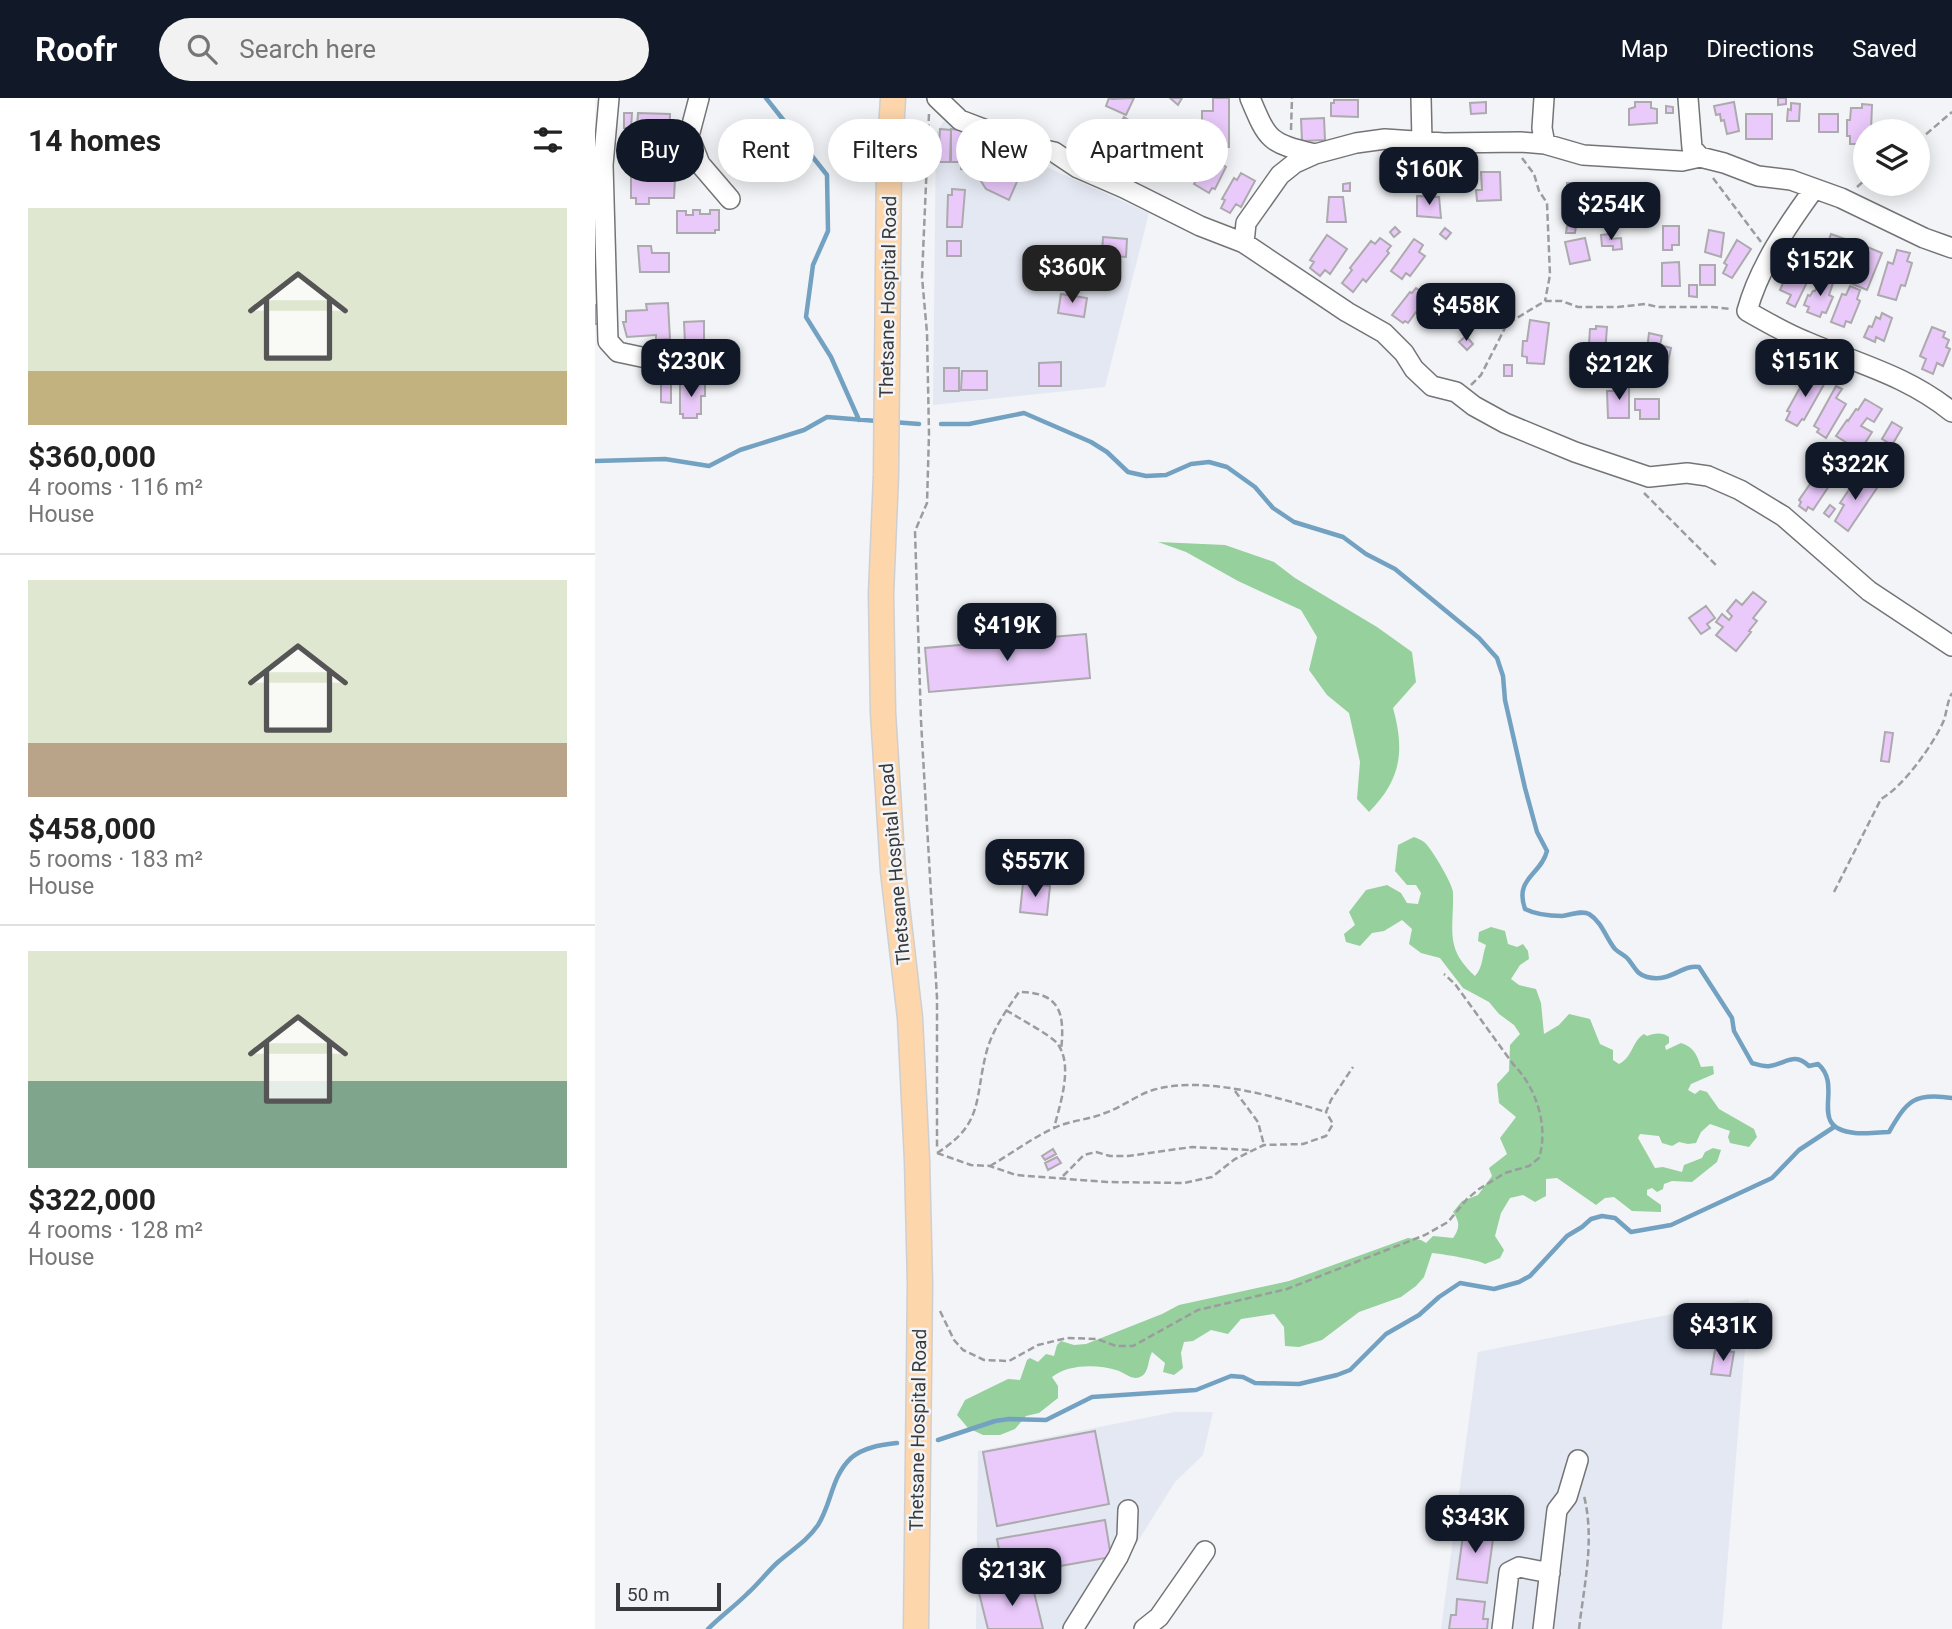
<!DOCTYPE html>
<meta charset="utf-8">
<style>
:root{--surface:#fff;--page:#f2f2f2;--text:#222;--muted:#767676;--line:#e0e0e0;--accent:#111827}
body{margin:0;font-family:Roboto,sans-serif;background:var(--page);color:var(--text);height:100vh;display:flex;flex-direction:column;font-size:26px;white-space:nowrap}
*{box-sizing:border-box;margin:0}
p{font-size:23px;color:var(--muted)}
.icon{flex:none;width:38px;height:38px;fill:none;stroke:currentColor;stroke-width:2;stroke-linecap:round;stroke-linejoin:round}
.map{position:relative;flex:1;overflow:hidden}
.sheet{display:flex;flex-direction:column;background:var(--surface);width:595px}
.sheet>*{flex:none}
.banner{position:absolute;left:21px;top:21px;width:665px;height:63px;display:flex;gap:14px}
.buttons{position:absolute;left:1258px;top:21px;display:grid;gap:14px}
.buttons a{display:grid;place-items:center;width:77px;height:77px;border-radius:50%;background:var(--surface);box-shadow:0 4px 18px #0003;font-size:35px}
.scale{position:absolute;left:21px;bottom:18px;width:105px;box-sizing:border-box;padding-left:7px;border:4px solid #38393a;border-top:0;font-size:19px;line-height:24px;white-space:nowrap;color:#38393a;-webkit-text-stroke:5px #f3f4f7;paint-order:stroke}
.price{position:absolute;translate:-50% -60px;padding:0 16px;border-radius:14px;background:var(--accent);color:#fff;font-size:23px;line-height:46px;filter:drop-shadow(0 2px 4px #0008)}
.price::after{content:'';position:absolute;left:50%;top:42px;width:21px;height:16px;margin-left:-10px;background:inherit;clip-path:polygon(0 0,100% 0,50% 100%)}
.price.current{background:#222;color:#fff}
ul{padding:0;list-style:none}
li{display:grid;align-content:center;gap:14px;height:371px;padding:0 28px}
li+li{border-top:2px solid var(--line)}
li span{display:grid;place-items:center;height:217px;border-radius:0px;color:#555}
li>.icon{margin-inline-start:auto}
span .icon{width:126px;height:126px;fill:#fffc;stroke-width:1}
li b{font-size:30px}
h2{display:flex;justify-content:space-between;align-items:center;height:84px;padding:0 28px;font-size:30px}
.pill{padding:0 24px;border-radius:32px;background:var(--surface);box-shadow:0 4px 18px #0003;font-size:24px;line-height:63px}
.pill.current{background:var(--accent);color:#fff}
header{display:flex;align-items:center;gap:42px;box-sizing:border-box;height:98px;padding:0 35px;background:var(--accent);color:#fff}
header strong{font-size:33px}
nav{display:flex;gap:38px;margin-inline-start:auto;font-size:24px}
.search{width:490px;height:63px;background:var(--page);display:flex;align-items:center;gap:18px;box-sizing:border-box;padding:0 24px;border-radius:38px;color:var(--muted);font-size:26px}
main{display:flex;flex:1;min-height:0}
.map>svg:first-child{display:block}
.built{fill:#e4e8f2}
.forest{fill:#95d09d}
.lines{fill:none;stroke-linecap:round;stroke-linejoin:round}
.stream{stroke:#73a1c2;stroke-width:4.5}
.building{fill:#eacafb;stroke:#acaaad;stroke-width:2}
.minor-casing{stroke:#737476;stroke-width:22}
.major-casing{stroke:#cfcfd0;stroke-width:27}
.path{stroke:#9b9c9e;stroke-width:2.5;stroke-dasharray:7 3.5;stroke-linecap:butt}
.minor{stroke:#fff;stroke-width:19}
.major{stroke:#fdd6ac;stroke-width:24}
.labels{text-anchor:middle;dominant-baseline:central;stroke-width:5;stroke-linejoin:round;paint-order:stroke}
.street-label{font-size:19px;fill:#38393a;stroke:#f3f4f7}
</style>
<header>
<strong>Roofr</strong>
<div class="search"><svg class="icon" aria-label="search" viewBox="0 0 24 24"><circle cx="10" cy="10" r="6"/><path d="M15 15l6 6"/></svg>Search here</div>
<nav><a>Map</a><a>Directions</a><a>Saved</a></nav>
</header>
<main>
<section class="sheet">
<h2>14 homes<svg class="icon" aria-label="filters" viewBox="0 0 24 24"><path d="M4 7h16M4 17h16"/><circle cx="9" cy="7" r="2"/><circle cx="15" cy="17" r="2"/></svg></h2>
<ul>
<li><span style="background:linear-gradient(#dfe7d0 75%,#c2b280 0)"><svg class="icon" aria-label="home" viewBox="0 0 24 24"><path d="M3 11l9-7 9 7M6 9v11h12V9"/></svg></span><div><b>$360,000</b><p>4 rooms · 116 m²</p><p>House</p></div></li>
<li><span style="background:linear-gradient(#dfe7d0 75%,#b9a48a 0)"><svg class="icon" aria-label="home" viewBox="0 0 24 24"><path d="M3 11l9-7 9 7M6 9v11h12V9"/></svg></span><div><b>$458,000</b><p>5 rooms · 183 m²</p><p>House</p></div></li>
<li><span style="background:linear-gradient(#dfe7d0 60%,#7fa58c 0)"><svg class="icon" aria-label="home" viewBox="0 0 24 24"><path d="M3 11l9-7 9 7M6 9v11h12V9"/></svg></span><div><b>$322,000</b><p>4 rooms · 128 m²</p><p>House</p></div></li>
</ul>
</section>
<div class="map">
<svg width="1357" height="1531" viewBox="0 0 1357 1531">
<rect width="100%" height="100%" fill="#f3f4f7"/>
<!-- built -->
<path class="built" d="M349,23L554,115L510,289L338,307L341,35Z
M1154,1201L1127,1531H846L883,1254Z
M580,1314H618L608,1357L580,1384L488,1531H381L383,1353Z"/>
<!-- forest -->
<path class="forest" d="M563,444L630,447L679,464L700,480L782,529L817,554L821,584L798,610C810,653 806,682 774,714L762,701L765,664L754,615L732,597L714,572L722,539L706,512L643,483L591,454Z
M819,739C824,741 829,743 832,747C839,755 857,785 858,794C859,832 849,850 880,878C888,870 887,858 891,847L883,843L884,834L896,829L910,833L913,846L922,849L928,846L933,853L934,861L925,867L916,881L924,887L941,891L946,905L949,936L964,927L974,916L995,921L1005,946L1018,952V962L1024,966C1039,958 1036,944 1049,936L1052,938C1059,935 1068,934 1074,939V945L1070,948L1071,952L1086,945C1099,949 1102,957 1106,969L1118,968L1119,976L1096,986L1093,992L1100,996L1105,992L1112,994L1124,1011L1159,1031L1162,1039L1154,1049L1135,1045L1133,1039L1135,1033L1115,1026L1106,1034L1101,1045L1093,1046L1084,1044L1077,1048L1067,1045L1064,1038L1045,1036L1043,1040L1060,1070L1068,1069L1087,1074L1089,1067L1107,1060L1110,1054L1118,1050L1126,1052L1122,1064L1097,1084L1077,1083L1069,1086L1068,1091L1062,1094L1057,1090L1052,1092V1097L1066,1107V1114L1037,1113L1019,1099L1010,1100L1001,1107L962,1080L951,1081V1098L940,1104L928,1097L915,1100L906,1115L900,1138L909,1152L905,1160L890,1166C885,1162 847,1156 837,1155L829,1179L821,1188L806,1199L764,1214L727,1242L704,1249L690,1248L689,1229L679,1216L646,1221L633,1236L616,1232L598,1243L589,1244L586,1255L588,1270L579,1277L568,1274L570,1265L557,1254C553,1261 554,1274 547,1278C537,1284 530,1274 521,1272C503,1266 472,1266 457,1279L463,1288V1300L444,1315L431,1318L420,1331L405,1337H388L373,1330L362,1317L370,1302L413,1281L425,1282L432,1262L435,1260L443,1264L451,1256L459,1258L462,1247L466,1243L479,1247L491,1246L567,1216L584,1207L694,1183L813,1140L826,1142L831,1145L838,1138L858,1140C865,1130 865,1124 858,1114L867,1103L883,1097L897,1078L894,1070L912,1056L905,1040L921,1019L904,1005L902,986L914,973L915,947L925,936L919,927L904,916L894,904L868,890L845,860L826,855L814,846L817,831L807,822L789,833L777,835L765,848L751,844L749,836L760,827L754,814L771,792L792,787L806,795L812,805L823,806L826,795L821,787H812L800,773L803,747Z"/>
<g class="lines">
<!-- stream -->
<path class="stream" d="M171,0L232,77L233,133L218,167L211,219L236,259L264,322
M298,324L324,326
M346,326H374L429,315L496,344L512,354L533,374L551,378L571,377L596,366L614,364L632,369L660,389L678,410L699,424L748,439L771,456L800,471L884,540L902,560L908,578L910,602L930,690L942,734L952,753C946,777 919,780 930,811C942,817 954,818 967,818C975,817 987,812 994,816C1007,824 1011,840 1020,851C1024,855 1030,857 1033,861C1040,869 1041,876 1052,879C1076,885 1087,866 1104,869L1137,920L1139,933L1157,965C1164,967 1169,969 1175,968C1192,965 1199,954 1214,968L1223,966C1250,989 1210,1030 1260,1035C1271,1036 1283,1034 1294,1034C1312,1003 1319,994 1357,1000
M0,363L70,361L114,368L145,352L209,332L232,319L282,323
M343,1342L400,1323L414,1321L451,1322L497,1299L601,1292L636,1278L648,1279L660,1285L704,1286L742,1277L755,1272L791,1236L824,1217L844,1199L865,1185L899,1191L924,1184L935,1178L972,1138L987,1129L996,1121L1007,1118L1020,1120L1036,1134L1076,1127L1177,1080L1204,1052L1239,1029
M113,1531C126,1518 140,1508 153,1495C164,1485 173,1473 183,1464C198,1451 212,1443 223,1427C237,1405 236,1379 256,1360C269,1349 286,1347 302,1345"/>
</g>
<!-- building -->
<path class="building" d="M514,0L517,1L539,0L531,17L511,8Z
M575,0H587L583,7Z
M618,0H634V49H624V45H616L613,31H607V13H618Z
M1183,0H1191V6L1183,7Z
M739,2H763V19L736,18V5H739Z
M891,4V15L876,16L875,5Z
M1040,4H1056V10L1062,11V25L1034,27V11L1040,9Z
M1139,4L1144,33L1132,36L1129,22L1126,23L1125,16L1121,17L1119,8Z
M1196,5L1205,6L1204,23H1192L1193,11L1196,12Z
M1267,6L1277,7L1276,33H1270V46H1255V38H1252V22H1255L1256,10H1267Z
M1071,8L1078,9V15H1071Z
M29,15H37L36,30H29Z
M43,15L75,16L74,43L46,42V30H42Z
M1151,16H1177V41H1151Z
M1224,16H1243V34H1224Z
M529,19L545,29L529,56L514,45Z
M729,20L730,42L707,43L706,21Z
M345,31L356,32L355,64H343Z
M356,31L364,32L430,65L414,102L391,91L379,72L366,71L367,64H356Z
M566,35L573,38L571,45L563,42Z
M554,36L561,40L552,54L545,51Z
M583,50L602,61L594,76L588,73L585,79L571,71Z
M43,52H70L71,68H49V63H42Z
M615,56L625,62L624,65L631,69L620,91L617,90L614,95L599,86L603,80L600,79Z
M886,74H905L906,102L882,103L881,92H887Z
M646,75L660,83L646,109L641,106L635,115L626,110L630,102L627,101L639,80L642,82Z
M36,79L80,81L79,100H54V106H41V100H36Z
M755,85V93H748V86Z
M972,85H988V95H998L999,113L993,114L994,123H974Z
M357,91L370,92L367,129H352L353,97H357Z
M822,98L844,99L846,120L822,118Z
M734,99H748L751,124H732Z
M98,112H105V116H115V112H124V132H120V135H82V113H91V117H98Z
M972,128H981L980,135H971Z
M1068,128H1084V147H1077V152H1068Z
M800,129L805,134L799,139L795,134Z
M850,130L856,135L851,141L845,136Z
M1114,132L1129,135L1126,159L1110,154Z
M1015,136V141L1026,140L1027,151L1018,152V148H1007L1006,137Z
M1236,136L1256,143L1243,179L1223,171Z
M732,137L752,151L735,176L730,172L725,178L715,170L719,164L715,162Z
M508,139L532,141L531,159L507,157Z
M785,140L796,148L792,153L794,155L771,184L768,181L758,194L747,185L757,172L755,170L776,143L780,146Z
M990,140L995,162L975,166L970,144Z
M819,141L828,147L824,154L830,158L815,178L811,175L807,181L796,173Z
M1142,142L1156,151L1137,180L1128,175L1132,167L1129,165Z
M352,143H366V158H352Z
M1265,146L1287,155L1272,192L1250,183Z
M43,148H56L57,155H74V174H45Z
M1212,149L1224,153L1219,169L1206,164Z
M1302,152L1315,155L1312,163L1317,165L1310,188L1306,187L1301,202L1283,197L1293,164L1298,166Z
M1084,164L1085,188H1067V165Z
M1105,167H1120V187H1105Z
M1194,171L1215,178L1200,209L1192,205L1196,197L1185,192Z
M1225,180L1238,185L1234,197L1238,199L1231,215L1227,214L1225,219L1212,214L1214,209L1209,207L1213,197L1215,198L1218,193H1220Z
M1094,187H1102V199L1094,198Z
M1255,188L1265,192L1262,201L1265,203L1256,225L1251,223L1249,229L1236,224L1247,196L1251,197Z
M821,190L835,200L830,207L833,209L827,218L821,214L813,225L810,223L808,225L797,217L815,194L817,195Z
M466,196L492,200L489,219L463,215Z
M846,200L852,204L845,213L840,209Z
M73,205L75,241L61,242V237L32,239L28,224H31V213L52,212L51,206Z
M0,207H5V226H0Z
M1287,215L1297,220L1289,243L1281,239L1280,244L1269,239L1274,228L1277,229L1281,219L1285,221Z
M935,222L954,225L949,266L932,265V259L927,258L928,243H932Z
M109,223V244L90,245L89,224Z
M1001,228L1012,229L1009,269L996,268L998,247L994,246L995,231H1001Z
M1337,229L1350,234L1348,239L1354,242L1351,249L1355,251L1348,268L1342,265L1338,276L1327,271L1331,261L1325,258Z
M1054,235L1067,238L1065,247L1076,250L1071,273L1050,268Z
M871,238L878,246L872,252L864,244Z
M123,254V275H108V278L90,275V261H92V255Z
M466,264V288H444V265Z
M909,267H917V278H909Z
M349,270H364V293H349Z
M367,273H392V292H366Z
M1220,274L1232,281L1209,322L1207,321L1202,328L1191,322L1195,314L1192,313L1211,279L1216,281Z
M66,282L76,283V305L66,304Z
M85,284L110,285V298H106V316H102V320H88V316H85Z
M1019,286H1034V320H1013L1012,293H1019Z
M1241,288L1247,291L1241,300L1251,306L1231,340L1222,334L1224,331L1219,328Z
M1040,301H1064V321H1045V312H1040Z
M1270,301L1287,311L1279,324L1272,320L1266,328L1277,334L1265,353L1241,338L1252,322L1253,323L1261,311L1263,312Z
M1297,324L1307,330L1297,347L1287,341Z
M1222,376L1236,385L1218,412L1213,409L1211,413L1204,408L1206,404L1204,402Z
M1264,377L1282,390L1253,433L1240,423L1249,407L1245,405Z
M1235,407L1240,411L1234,419L1229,415Z
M1158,494L1171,504L1158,520L1162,523L1154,533L1156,534L1141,553L1121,537L1128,529L1121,524L1127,516L1134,522L1137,518L1132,513L1141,502L1147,507Z
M1111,508L1120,520L1112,526L1115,530L1106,536L1094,520Z
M491,536L495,580L334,594L330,550Z
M1290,634L1298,635L1294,664L1286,663Z
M428,785L455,788L452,817L425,814Z
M458,1051L461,1056L450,1062L447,1058Z
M462,1059L466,1065L453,1072L450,1065Z
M1120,1252L1139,1254L1135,1278L1116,1276Z
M500,1333L514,1406L402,1428L388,1354Z
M510,1422L516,1459L409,1478L402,1441Z
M869,1430L899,1434L892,1485L862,1481Z
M436,1482L448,1531H393L384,1495Z
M862,1501L890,1504L888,1521H893L892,1531H854L856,1517H861Z"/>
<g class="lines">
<!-- minor casing -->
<g class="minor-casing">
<path id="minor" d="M14,0L8,67L13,243L23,254L70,264
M104,0L94,38L105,66L135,101
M342,0L365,22L436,49L459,54L483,70L529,90L605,128L649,145L752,214L789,235L809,255L819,271L837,288L861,294L879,308L910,325L980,354L1054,379L1092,375L1113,378L1145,392L1188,418L1274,493L1357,548
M655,0C673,43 674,45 720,56
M826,0L827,43
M949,0L947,30L950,46
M1093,0L1097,50L1105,59
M1219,91C1192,128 1164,169 1152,213C1171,224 1190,235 1210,243C1263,266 1311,277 1357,314
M649,145L651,125L685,77L700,65L720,56L761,45L790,41L849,45L926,44L950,46L988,57L1087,63L1105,59L1129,65L1163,78L1196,82L1246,100L1329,140L1357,150
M478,1531L523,1459L532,1439L533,1412
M549,1531L564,1519L610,1453
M907,1531L914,1474L924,1469L955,1475
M948,1531L962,1412L972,1399L983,1362"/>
</g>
<!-- major casing -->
<g class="major-casing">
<path id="major" d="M298,0L294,65L291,377L286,496L288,615L298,773L315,920L322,1062L325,1186L321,1531"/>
</g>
<!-- path -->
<path class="path" d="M334,16L327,179L332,235L334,336L332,405L320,433L326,623L342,900V1049
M696,32L697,0
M1323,43L1357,14
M927,60L939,76L944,93L952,105L955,177L950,203
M1118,80L1166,144
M1262,89L1270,82
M876,287L886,277L912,226L950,203H967L983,209H1023L1050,206L1063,209H1117L1137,211
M1049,395L1121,467
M1239,794L1286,701C1308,689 1339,646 1349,622C1352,613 1352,604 1357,595
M411,912C423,920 454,936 462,945C479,967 465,1006 459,1030
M640,993L663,1024L669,1047
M342,1055L376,1067L395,1068L421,1077L512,1084L589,1085L617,1079L640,1061L669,1047L708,1046L731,1038L738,1026L731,1014L736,1002L758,969
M342,1055C390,1025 379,1000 392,952C398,931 412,911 424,894C466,894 470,916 466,953
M395,1068C416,1056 437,1040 459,1030C476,1022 494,1022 510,1015C527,1009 542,997 558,992C610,977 681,999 731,1014
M468,1078L489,1057L501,1054L515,1058H533L597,1049L654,1052
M345,1213L359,1242L368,1252L389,1262L414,1263L443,1247L472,1240L502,1241L521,1248H538L603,1212L692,1191L830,1137L853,1124L872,1101L884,1091L910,1075L934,1068L944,1060C954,1028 941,989 918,966L860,886L849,876
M984,1531C989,1487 1000,1442 989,1398"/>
<!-- minor -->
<use href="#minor" class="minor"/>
<!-- major -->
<use href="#major" class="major"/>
</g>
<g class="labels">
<!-- street labels -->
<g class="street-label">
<text transform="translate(293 199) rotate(-89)">Thetsane Hospital Road</text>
<text transform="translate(300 766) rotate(-95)">Thetsane Hospital Road</text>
<text transform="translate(323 1332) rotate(-89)">Thetsane Hospital Road</text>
</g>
</g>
</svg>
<div class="buttons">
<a><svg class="icon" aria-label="layers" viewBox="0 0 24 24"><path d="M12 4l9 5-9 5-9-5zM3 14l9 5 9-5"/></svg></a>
</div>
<div class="scale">50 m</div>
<b class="price" style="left:834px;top:109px">$160K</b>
<b class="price" style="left:1016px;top:144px">$254K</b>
<b class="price" style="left:1225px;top:200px">$152K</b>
<b class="price current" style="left:477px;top:207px">$360K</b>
<b class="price" style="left:871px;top:245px">$458K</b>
<b class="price" style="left:96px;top:301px">$230K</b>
<b class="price" style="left:1210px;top:301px">$151K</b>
<b class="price" style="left:1024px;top:304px">$212K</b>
<b class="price" style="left:1260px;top:404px">$322K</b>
<b class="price" style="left:412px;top:565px">$419K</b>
<b class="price" style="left:440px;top:801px">$557K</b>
<b class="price" style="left:1128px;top:1265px">$431K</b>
<b class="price" style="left:880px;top:1457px">$343K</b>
<b class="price" style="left:417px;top:1510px">$213K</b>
<div class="banner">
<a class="pill current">Buy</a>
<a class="pill">Rent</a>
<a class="pill">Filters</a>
<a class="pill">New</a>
<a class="pill">Apartment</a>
</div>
</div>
</main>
